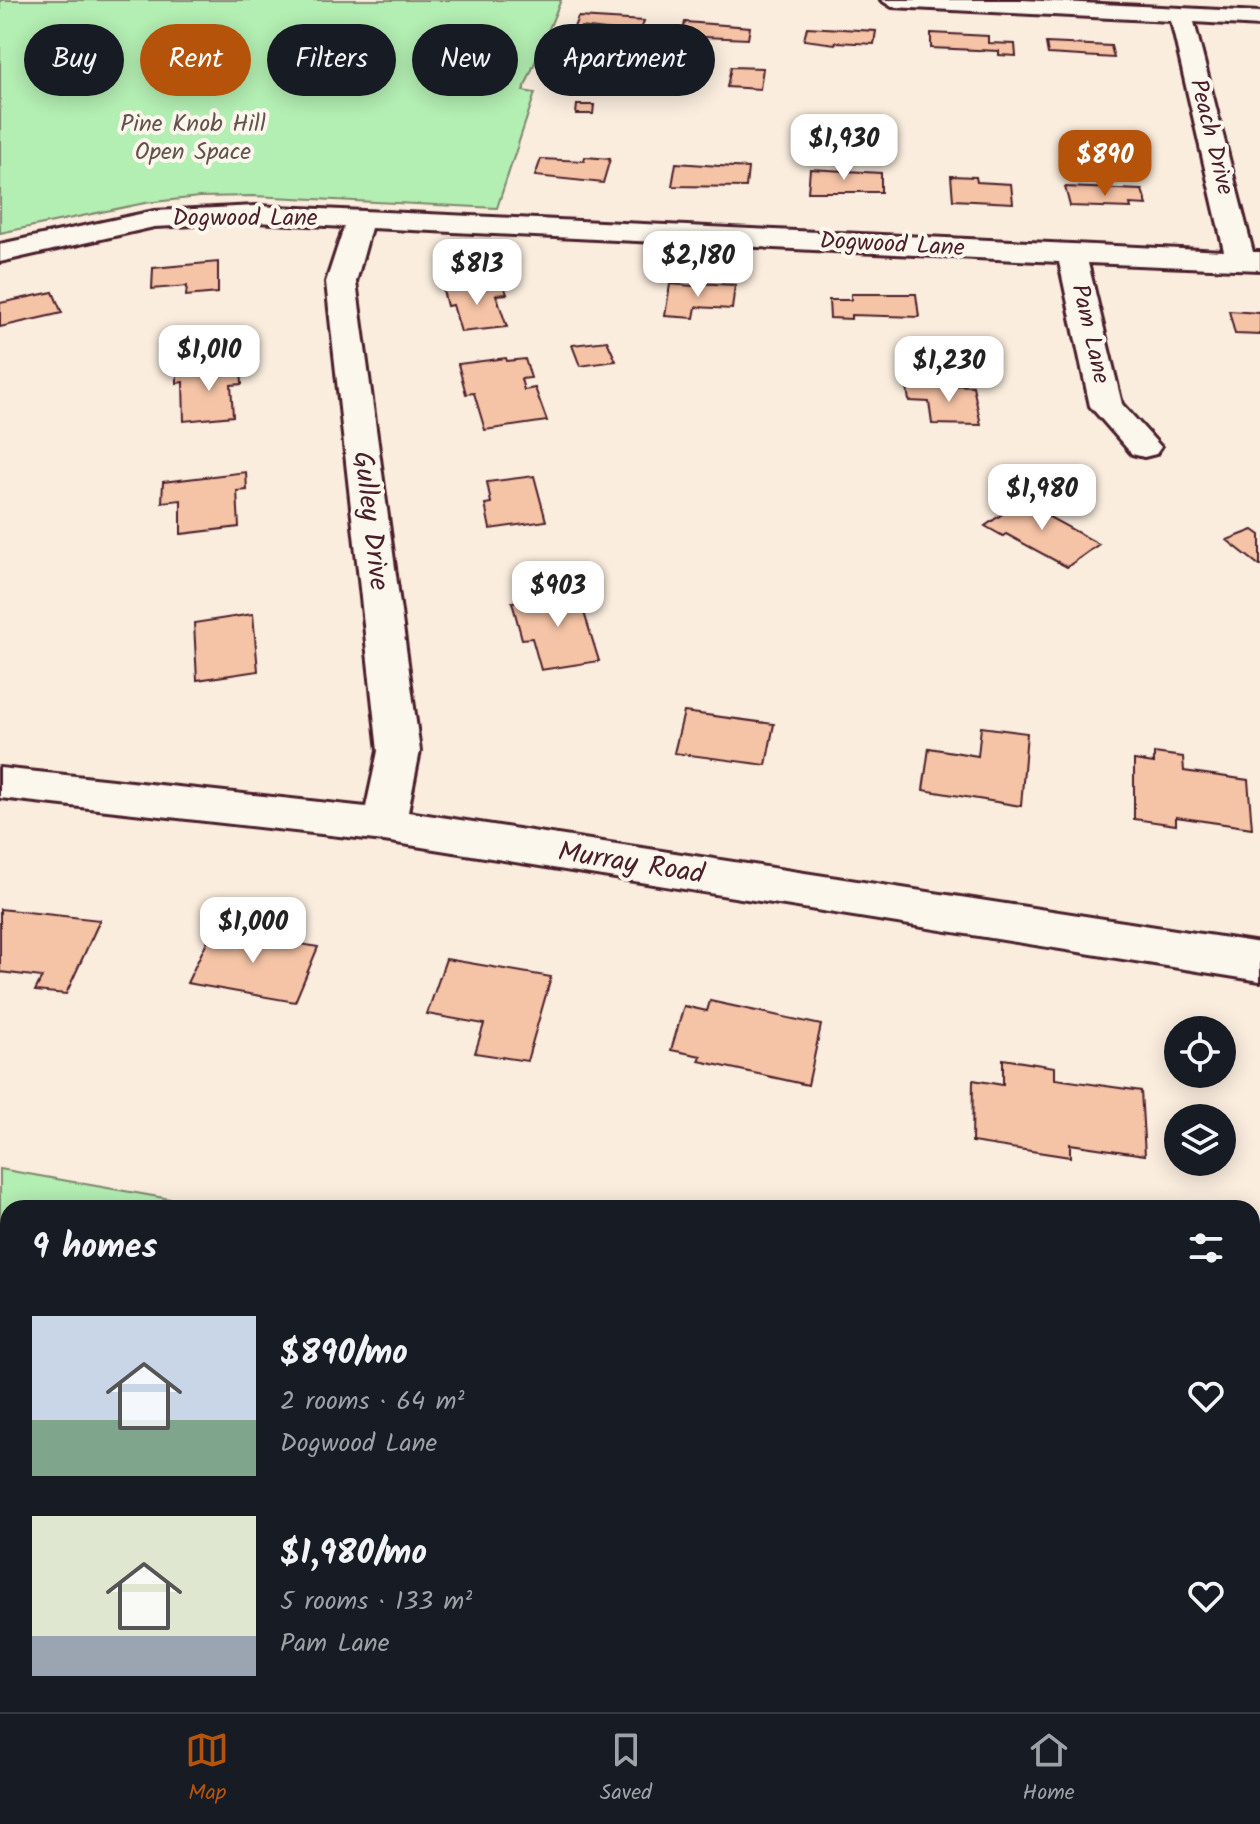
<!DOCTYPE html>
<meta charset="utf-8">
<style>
:root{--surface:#171b24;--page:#242831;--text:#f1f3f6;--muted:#9ea1a6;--line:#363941;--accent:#b45309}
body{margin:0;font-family:Kalam,sans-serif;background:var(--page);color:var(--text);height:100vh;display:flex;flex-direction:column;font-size:30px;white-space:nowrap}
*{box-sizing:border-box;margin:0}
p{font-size:26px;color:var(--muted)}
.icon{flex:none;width:44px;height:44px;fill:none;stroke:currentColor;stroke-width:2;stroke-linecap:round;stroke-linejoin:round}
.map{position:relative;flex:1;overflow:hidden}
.sheet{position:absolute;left:0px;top:1200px;width:1260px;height:512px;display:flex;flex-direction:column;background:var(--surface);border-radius:24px 24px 0 0;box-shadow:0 4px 20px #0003}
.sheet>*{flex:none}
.guide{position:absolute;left:24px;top:24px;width:800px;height:72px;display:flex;gap:16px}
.controls{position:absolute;left:1164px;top:1016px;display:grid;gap:16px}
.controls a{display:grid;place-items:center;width:72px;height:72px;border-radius:50%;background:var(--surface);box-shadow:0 4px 20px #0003;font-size:40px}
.price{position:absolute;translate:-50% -68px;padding:0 18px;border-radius:16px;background:#fff;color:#222;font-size:26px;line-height:52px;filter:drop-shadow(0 2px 4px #0008)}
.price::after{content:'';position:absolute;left:50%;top:48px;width:24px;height:18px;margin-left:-12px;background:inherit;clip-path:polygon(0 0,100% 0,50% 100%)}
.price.on{background:var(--accent);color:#fff}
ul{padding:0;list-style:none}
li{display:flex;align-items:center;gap:24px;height:200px;padding:0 32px}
li span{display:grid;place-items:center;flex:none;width:224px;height:160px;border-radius:0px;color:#555}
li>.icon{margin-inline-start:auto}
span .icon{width:96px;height:96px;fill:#fffc;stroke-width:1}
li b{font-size:34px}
h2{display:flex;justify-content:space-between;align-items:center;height:96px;padding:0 32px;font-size:34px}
.tag{padding:0 28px;border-radius:36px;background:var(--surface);box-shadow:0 4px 20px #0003;font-size:28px;line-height:72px}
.tag.on{background:var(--accent);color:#fff}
.dock{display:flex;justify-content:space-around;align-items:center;height:112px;border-top:2px solid var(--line);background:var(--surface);font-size:22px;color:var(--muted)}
.dock a{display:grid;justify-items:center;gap:4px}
.dock .on{color:var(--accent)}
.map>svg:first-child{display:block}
.green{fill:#b3eeb2;stroke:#7e866e;stroke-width:2}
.building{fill:#f5c3a6;stroke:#4a1f2b;stroke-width:2}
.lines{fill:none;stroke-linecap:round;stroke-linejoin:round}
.street-casing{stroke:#4a1f2b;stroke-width:6}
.street{fill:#fbf7ec;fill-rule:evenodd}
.labels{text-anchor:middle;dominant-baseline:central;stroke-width:8;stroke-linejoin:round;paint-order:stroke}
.far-park-label{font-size:24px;fill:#64534d;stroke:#fbf7ec}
.far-street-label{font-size:24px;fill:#4a1f2b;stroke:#fbf7ec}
.street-label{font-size:28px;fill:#4a1f2b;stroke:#fbf7ec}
</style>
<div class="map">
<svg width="1260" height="1712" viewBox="0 0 1260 1712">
<rect width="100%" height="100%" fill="#faedde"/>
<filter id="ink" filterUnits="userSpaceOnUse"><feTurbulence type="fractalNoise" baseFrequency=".0125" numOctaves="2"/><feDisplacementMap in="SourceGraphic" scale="16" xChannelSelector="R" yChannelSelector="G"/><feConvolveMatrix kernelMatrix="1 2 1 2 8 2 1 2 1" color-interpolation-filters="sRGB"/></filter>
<g filter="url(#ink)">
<!-- green -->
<path class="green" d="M0,0H561L523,91L535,93L497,208L253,196L199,197L145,203L0,233Z
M0,1169L221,1208H8V1500H0Z
M1252,1390L1260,1391V1666L1252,1664Z"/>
<!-- building -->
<path class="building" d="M578,17L644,21L637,41L620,40L623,32L581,27L580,31L573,30Z
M685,22L750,27L748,39L704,37L702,45L680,44Z
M807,27L876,31L874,44L836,42L835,44L804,40Z
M931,33L988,36V43L1015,44L1016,56L999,55V51L931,48Z
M1046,43L1111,46L1114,58L1048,54Z
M731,67L763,68L760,89L727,87Z
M545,68L563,69L561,77H542Z
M577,105H594L593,114H576Z
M585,157L610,159L603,183L535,176L541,159L584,161Z
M676,163L748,168L746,187L672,186Z
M810,169L881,173V192H808Z
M951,176L976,177L977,182L1011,184L1013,203L953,200Z
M1065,187L1142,190L1147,205L1130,204L1131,208L1070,206Z
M218,262V293L186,296L187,286L152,289L153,268Z
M503,283L507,294L496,295L507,327L461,332L453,305L447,306L443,290Z
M695,283L735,285L732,309L696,307L694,318L665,316L670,284L694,286Z
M53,292L62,313L0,327V303Z
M851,294H916L919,317L851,315V319L830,318L829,300H851Z
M1229,311L1260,313V335L1235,334Z
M607,341L616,361L580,366L572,345Z
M506,358L507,361L525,359L531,378L521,379L524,390L535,388L547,421L485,430L474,393L466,394L458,364Z
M241,366L242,384L231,385L233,416L184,421L183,382L177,383V373Z
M927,384L973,386L981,425L932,424L929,402L909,401L907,388L927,389Z
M246,472L247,490L237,491L239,527L181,534V500L162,502L163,482Z
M534,476L546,521L490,529L485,504L491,503L487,482Z
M1027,497L1056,512L1049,517L1099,544L1067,567L1006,534L1003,536L985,526Z
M1253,530L1260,535V566L1227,540Z
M591,591L596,607L583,609L599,661L541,670L532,638L522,639L512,602Z
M253,614L258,671L197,680L194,623Z
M684,712L774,724L766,765L674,753Z
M981,727L1027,733L1021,806L923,790L929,748L978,756Z
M1154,753L1183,757L1184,771L1248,780L1252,828L1176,817V825L1134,819V760L1154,763Z
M0,909L100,920L66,994L35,991L42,977L0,972Z
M213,929L318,947L295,1002L187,983Z
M446,959L551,977L527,1061L475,1053L484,1024L427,1014Z
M710,1001L821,1025L808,1085L699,1061L701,1056L671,1050L684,1006L707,1011Z
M1003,1059L1055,1067V1079L1141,1091L1145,1155L1070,1144V1157L972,1142L973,1080L1003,1085Z
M281,1704H497V1712H281Z"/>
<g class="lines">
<!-- street casing -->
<g class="street-casing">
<path id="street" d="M881,0H1022L1260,12V26L1194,22L1253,252H1260V270L1088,263L1122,404L1161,447L1156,454L1144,457L1132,454L1090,406L1059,262L371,228L356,282L420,751L408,812L1260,943V981L384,841L0,798V768L366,807L378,751L326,282L344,227L256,222L154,227L0,262V244L154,211L256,206L1224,251L1171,21L892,7Z"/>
</g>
<!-- street -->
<use href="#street" class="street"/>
</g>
</g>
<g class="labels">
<!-- far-park labels -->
<g class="far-park-label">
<text x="193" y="124">Pine Knob Hill<tspan x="193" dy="28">Open Space</tspan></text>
</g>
<!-- far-street labels -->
<g class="far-street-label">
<text transform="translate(1211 137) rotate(76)">Peach Drive</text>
<text x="245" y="218">Dogwood Lane</text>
<text transform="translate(892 245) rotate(3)">Dogwood Lane</text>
<text transform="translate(1090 334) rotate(77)">Pam Lane</text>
</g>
<!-- street labels -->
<g class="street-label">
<text transform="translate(370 521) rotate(83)">Gulley Drive</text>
<text transform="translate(631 864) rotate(9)">Murray Road</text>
</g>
</g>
</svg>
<div class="controls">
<a><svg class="icon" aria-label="locate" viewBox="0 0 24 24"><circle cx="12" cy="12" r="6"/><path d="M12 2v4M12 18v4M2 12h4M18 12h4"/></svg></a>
<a><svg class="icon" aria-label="layers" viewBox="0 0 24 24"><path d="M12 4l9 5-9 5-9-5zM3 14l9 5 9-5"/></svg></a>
</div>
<b class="price" style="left:844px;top:182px">$1,930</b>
<b class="price on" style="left:1105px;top:198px">$890</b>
<b class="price" style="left:698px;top:299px">$2,180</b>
<b class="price" style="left:477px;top:307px">$813</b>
<b class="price" style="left:209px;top:393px">$1,010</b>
<b class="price" style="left:949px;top:404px">$1,230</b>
<b class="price" style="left:1042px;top:532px">$1,980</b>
<b class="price" style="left:558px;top:629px">$903</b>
<b class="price" style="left:253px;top:965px">$1,000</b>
<div class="guide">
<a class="tag">Buy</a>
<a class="tag on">Rent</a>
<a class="tag">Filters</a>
<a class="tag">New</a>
<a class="tag">Apartment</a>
</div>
<section class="sheet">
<h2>9 homes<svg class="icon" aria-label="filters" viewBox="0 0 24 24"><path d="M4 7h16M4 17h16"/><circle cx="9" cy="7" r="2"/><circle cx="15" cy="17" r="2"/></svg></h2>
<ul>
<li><span style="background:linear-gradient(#c9d6e8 65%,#7fa58c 0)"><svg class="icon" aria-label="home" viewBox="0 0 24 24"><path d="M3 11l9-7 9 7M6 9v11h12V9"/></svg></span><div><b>$890/mo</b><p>2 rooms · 64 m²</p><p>Dogwood Lane</p></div><svg class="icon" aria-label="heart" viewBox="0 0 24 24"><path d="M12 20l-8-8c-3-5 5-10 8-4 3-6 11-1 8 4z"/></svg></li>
<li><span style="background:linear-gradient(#dfe7d0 75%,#9aa5b1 0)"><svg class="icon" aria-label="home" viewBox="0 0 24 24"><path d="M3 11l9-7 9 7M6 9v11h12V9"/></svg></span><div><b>$1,980/mo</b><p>5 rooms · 133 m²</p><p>Pam Lane</p></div><svg class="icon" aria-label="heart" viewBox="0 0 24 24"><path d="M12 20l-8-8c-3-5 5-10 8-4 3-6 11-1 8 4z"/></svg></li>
</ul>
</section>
</div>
<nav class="dock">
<a class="on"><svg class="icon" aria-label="map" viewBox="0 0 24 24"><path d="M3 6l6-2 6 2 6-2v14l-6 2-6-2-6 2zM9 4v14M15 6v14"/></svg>Map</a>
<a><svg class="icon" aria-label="saved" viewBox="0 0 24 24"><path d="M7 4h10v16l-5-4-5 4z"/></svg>Saved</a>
<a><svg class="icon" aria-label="home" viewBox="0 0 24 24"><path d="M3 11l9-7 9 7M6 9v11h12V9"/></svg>Home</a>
</nav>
